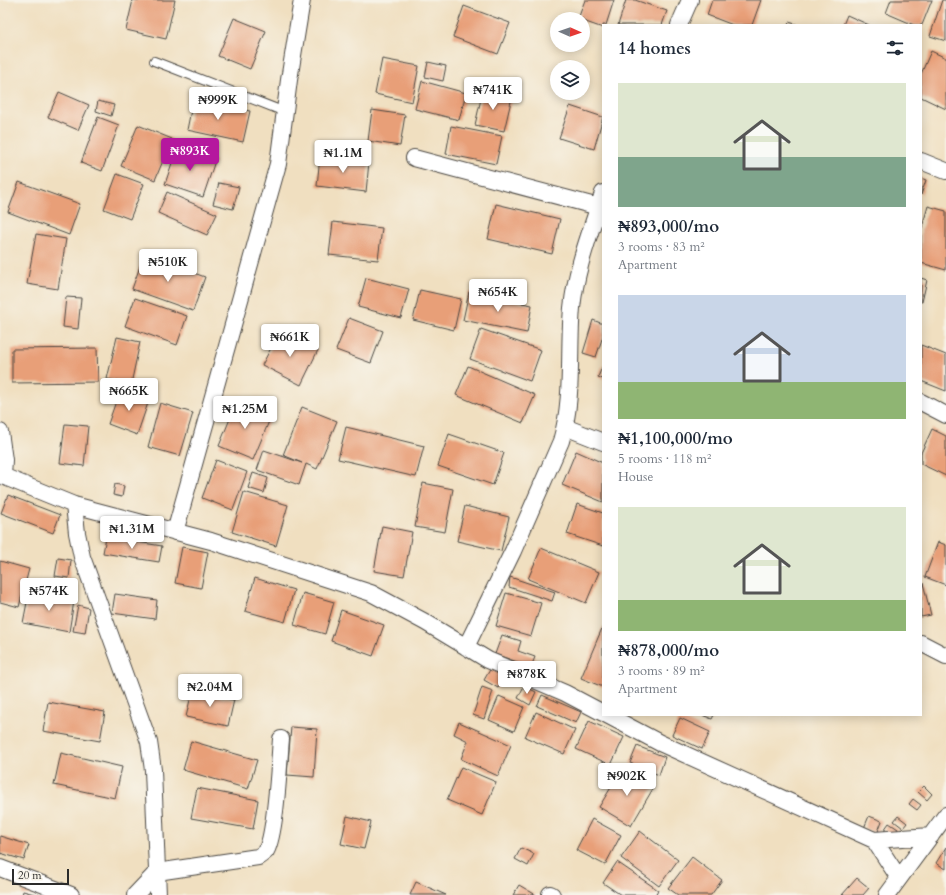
<!DOCTYPE html>
<meta charset="utf-8">
<style>
:root{--surface:#fff;--page:#f6f6f7;--text:#1f2937;--muted:#747a83;--accent:#b5179e}
body{margin:0;font-family:Cardo,serif;background:var(--page);color:var(--text);height:100vh;display:flex;flex-direction:column;font-size:15px;white-space:nowrap}
*{box-sizing:border-box;margin:0}
p{font-size:13px;color:var(--muted)}
.icon{flex:none;width:22px;height:22px;fill:none;stroke:currentColor;stroke-width:2;stroke-linecap:round;stroke-linejoin:round}
.map{position:relative;flex:1;overflow:hidden}
.panel{position:absolute;left:602px;top:24px;width:320px;height:692px;display:flex;flex-direction:column;background:var(--surface);border-radius:0px;box-shadow:0 2px 10px #0003}
.panel>*{flex:none}
.needle{width:26px;rotate:92deg}
.buttons{position:absolute;left:550px;top:12px;display:grid;gap:8px}
.buttons a{display:grid;place-items:center;width:40px;height:40px;border-radius:50%;background:var(--surface);box-shadow:0 2px 10px #0003;font-size:20px}
.scale{position:absolute;left:12px;bottom:10px;width:57px;box-sizing:border-box;padding-left:4px;border:2px solid #2b2b2b;border-top:0;font-size:11px;line-height:14px;white-space:nowrap;color:#2b2b2b;-webkit-text-stroke:3px #f7f3e8;paint-order:stroke}
.price{position:absolute;translate:-50% -34px;padding:0 9px;border-radius:4px;background:#fff;color:#222;font-size:13px;line-height:26px;filter:drop-shadow(0 1px 2px #0008)}
.price::after{content:'';position:absolute;left:50%;top:24px;width:12px;height:9px;margin-left:-6px;background:inherit;clip-path:polygon(0 0,100% 0,50% 100%)}
.price.active{background:var(--accent);color:#fff}
ul{padding:0;list-style:none}
li{display:grid;align-content:center;gap:8px;height:212px;padding:0 16px}
li span{display:grid;place-items:center;height:124px;border-radius:0px;color:#555}
li>.icon{margin-inline-start:auto}
span .icon{width:72px;height:72px;fill:#fffc;stroke-width:1}
li b{font-size:17px}
h2{display:flex;justify-content:space-between;align-items:center;height:48px;padding:0 16px;font-size:17px}
.map>svg:first-child{display:block}
.building{fill:#e89f78}
.lines{fill:none;stroke-linecap:round;stroke-linejoin:round}
.service-casing{stroke:#494641;stroke-width:10}
.minor-casing{stroke:#494641;stroke-width:18}
.service{stroke:#fff;stroke-width:8}
.minor{stroke:#fff;stroke-width:16}
</style>
<div class="map">
<svg width="946" height="895" viewBox="0 0 946 895">
<rect width="100%" height="100%" fill="#f7f3e8"/>
<filter id="ink" filterUnits="userSpaceOnUse"><feTurbulence type="fractalNoise" baseFrequency=".025" numOctaves="2"/><feDisplacementMap in="SourceGraphic" scale="8" xChannelSelector="R" yChannelSelector="G"/><feConvolveMatrix kernelMatrix="1 2 1 2 8 2 1 2 1" color-interpolation-filters="sRGB"/></filter>
<filter id="wash" filterUnits="userSpaceOnUse"><feTurbulence type="fractalNoise" baseFrequency=".012" numOctaves="4" result="noise"/><feDisplacementMap in="SourceGraphic" scale="16" xChannelSelector="R" yChannelSelector="G"/><feGaussianBlur stdDeviation="0.9" result="paint"/><feColorMatrix in="noise" values="0 0 0 0 0 0 0 0 0 0 0 0 0 0 0 0 0 1.4 0 .05"/><feComposite in="paint" operator="in"/></filter>
<g filter="url(#wash)">
<rect width="100%" height="100%" fill="#f0dfc0"/>
<g id="blocks">
<!-- building -->
<path class="building" d="M133,0H175L166,39L126,30Z
M585,0H614L606,25H603V28L583,21V19H578Z
M626,0H635L667,11L662,25H618Z
M712,0H761L752,25H733L707,15Z
M891,0H932L922,25H914L886,13Z
M942,0H946V41L930,36Z
M464,6L510,23L498,54L453,37Z
M847,15L869,25H843Z
M234,18L266,31L250,69L218,56Z
M789,22L799,25H788Z
M931,51L946,58V109L921,97V74Z
M382,59L419,66L412,102L375,94Z
M428,62L446,66L443,81L425,77Z
M422,81L466,93L459,120L415,109Z
M483,90L512,97L504,131L475,125Z
M59,92L89,105L78,130L48,117Z
M193,100L250,111L243,142L187,130Z
M98,101L114,105L111,116L96,111Z
M570,106L603,117L594,149L559,138Z
M372,110L405,115L400,146L368,141Z
M98,117L119,125L102,171L81,163Z
M138,125L172,139L155,180L121,166Z
M451,126L502,136L496,164L446,154Z
M177,148L215,161L203,197L165,184Z
M320,156L369,162L366,192L317,186Z
M117,174L144,184L130,219L104,209Z
M921,178L926,180L921,195Z
M19,182L80,204L69,235L8,212Z
M219,183L239,187L233,209L213,204Z
M167,192L217,214L207,235L158,213Z
M496,204L560,219L552,254L488,239Z
M928,206L946,211V270L921,263V231Z
M333,222L382,228L378,260L329,255Z
M36,234L66,239L58,289L27,284Z
M144,255L205,277L193,311L132,289Z
M366,278L409,289L401,318L358,307Z
M921,278L927,280L922,302H921Z
M420,290L461,299L454,330L413,320Z
M469,292L532,305L527,333L463,320Z
M66,297L81,298L78,329L63,327Z
M135,298L187,316L177,345L125,326Z
M349,318L383,331L371,363L336,350Z
M593,320L603,324V336L596,357L583,353Z
M481,329L541,350L530,381L470,359Z
M280,331L318,350L301,385L262,365Z
M117,337L140,342L131,384L107,379Z
M921,345L946,355V391L921,381Z
M97,348L98,382L12,383V349Z
M603,365V379L598,377Z
M468,366L535,395L523,423L456,395Z
M120,390L149,400L137,435L108,424Z
M238,399L272,414L253,460L219,446Z
M160,403L193,413L180,456L148,447Z
M302,407L337,421L317,469L306,464L299,485L257,470L264,450L302,463L283,455Z
M65,424L88,426L84,466L60,463Z
M346,427L424,446L416,477L338,459Z
M932,429L946,436V476L921,464V453Z
M449,434L504,453L493,485L438,466Z
M576,451L603,463V502L562,485Z
M216,460L247,472L233,510L202,498Z
M253,473L268,478L264,493L248,488Z
M423,483L453,489L445,532L415,527Z
M115,484L124,486L122,497L113,495Z
M244,492L288,505L276,546L232,532Z
M8,495L60,515L53,533L1,513Z
M577,504L603,513V546L567,534Z
M465,506L509,517L501,551L457,541Z
M382,526L412,532L404,576L374,571Z
M106,537L162,546L159,562L103,553Z
M938,542L946,545V585L925,577Z
M182,547L208,552L201,588L175,583Z
M541,548L599,572L586,603L528,579Z
M58,558L71,560L69,578L55,576Z
M0,561L29,569L19,607L0,602Z
M510,577L555,592L552,601L509,587Z
M255,578L294,590L285,622L245,611Z
M921,583H923L931,615L921,617Z
M29,592L74,601L69,632L23,623Z
M303,593L334,602L325,634L294,625Z
M506,593L541,603L531,636L496,626Z
M115,594L157,600L155,619L112,613Z
M78,605L89,608L85,633L73,631Z
M341,610L384,625L373,656L331,641Z
M603,626V687L581,678Z
M502,635L521,641L518,651L535,657L531,667L495,654Z
M491,668L505,676L498,688L484,680Z
M524,686L536,692L530,705L518,698Z
M482,687L493,691L484,719L473,715Z
M192,691L234,700L228,726L186,717Z
M542,695L581,712L576,723L537,706Z
M499,696L524,707L514,731L489,720Z
M48,702L105,712L100,741L43,731Z
M536,712L575,730L564,754L525,737Z
M702,715H714L712,719Z
M680,718L710,732L702,749L672,735Z
M589,721L624,737L611,765L576,749Z
M459,722L511,745L498,776L461,759L468,741L454,734Z
M291,727L317,729L314,777L287,775Z
M191,741L257,760L248,789L183,770Z
M637,746L665,757L659,775L630,763Z
M61,753L122,767L115,798L54,785Z
M461,767L496,782L482,815L447,800Z
M623,768L654,787L631,826L599,807Z
M924,786L932,794L927,800L918,792Z
M197,788L258,800L253,829L191,818Z
M913,799L921,805L917,810L909,804Z
M347,816L371,822L364,849L341,844Z
M869,816L882,821L877,834L864,828Z
M898,816L907,823L903,828L894,821Z
M592,819L621,835L605,865L576,850Z
M889,823L898,829L893,837L884,830Z
M640,831L678,860L659,886L621,858Z
M0,836L29,845L24,860L0,853Z
M946,847V869L936,863Z
M521,848L534,854L528,866L515,859Z
M692,857L722,880L711,895H678L668,888Z
M617,862L658,890L655,895H621L603,883Z
M857,878L869,888L863,895H842Z
M416,882L446,895H410Z
M519,885L536,895H513Z
M23,891L38,895H22Z"/>
</g>
</g>
<g filter="url(#ink)">
<use href="#blocks" fill-opacity="0" stroke="#494641" stroke-width="1"/>
<g class="lines">
<!-- service casing -->
<g class="service-casing">
<path id="service" d="M154,61L285,112"/>
</g>
<!-- minor casing -->
<g class="minor-casing">
<path id="minor" d="M679,25L690,0
M414,158L599,207
M921,161L946,171
M921,402L946,415
M565,427L603,442
M0,432L4,460L3,476
M0,475L74,505L211,541L371,593L425,622L488,660L565,693L603,713
M74,505L77,533L82,557L149,742L153,770L158,895
M175,532L278,164L289,80L302,0
M921,643L946,656
M466,647L513,551L561,441C574,398 568,352 572,308C576,268 591,231 603,193
M607,715L660,743L874,840L899,878
M874,840L931,836
M0,868L71,895
M550,894L552,895
M135,895L157,872L258,857C261,855 264,853 266,851C276,834 279,762 281,739
M887,895L946,815"/>
</g>
<!-- service -->
<use href="#service" class="service"/>
<!-- minor -->
<use href="#minor" class="minor"/>
</g>
</g>
</svg>
<div class="buttons">
<a><svg class="needle" viewBox="-14 -14 28 28"><path d="M0-13l5 13h-10z" fill="#e53935"/><path d="M0 13l5-13h-10z" fill="#747a83"/></svg></a>
<a><svg class="icon" aria-label="layers" viewBox="0 0 24 24"><path d="M12 4l9 5-9 5-9-5zM3 14l9 5 9-5"/></svg></a>
</div>
<div class="scale">20 m</div>
<b class="price" style="left:493px;top:111px">₦741K</b>
<b class="price" style="left:218px;top:121px">₦999K</b>
<b class="price active" style="left:190px;top:172px">₦893K</b>
<b class="price" style="left:343px;top:174px">₦1.1M</b>
<b class="price" style="left:168px;top:283px">₦510K</b>
<b class="price" style="left:498px;top:313px">₦654K</b>
<b class="price" style="left:290px;top:358px">₦661K</b>
<b class="price" style="left:129px;top:412px">₦665K</b>
<b class="price" style="left:245px;top:430px">₦1.25M</b>
<b class="price" style="left:132px;top:550px">₦1.31M</b>
<b class="price" style="left:49px;top:612px">₦574K</b>
<b class="price" style="left:527px;top:695px">₦878K</b>
<b class="price" style="left:210px;top:708px">₦2.04M</b>
<b class="price" style="left:627px;top:797px">₦902K</b>
<section class="panel">
<h2>14 homes<svg class="icon" aria-label="filters" viewBox="0 0 24 24"><path d="M4 7h16M4 17h16"/><circle cx="9" cy="7" r="2"/><circle cx="15" cy="17" r="2"/></svg></h2>
<ul>
<li><span style="background:linear-gradient(#dfe7d0 60%,#7fa58c 0)"><svg class="icon" aria-label="home" viewBox="0 0 24 24"><path d="M3 11l9-7 9 7M6 9v11h12V9"/></svg></span><div><b>₦893,000/mo</b><p>3 rooms · 83 m²</p><p>Apartment</p></div></li>
<li><span style="background:linear-gradient(#c9d6e8 70%,#8fb573 0)"><svg class="icon" aria-label="home" viewBox="0 0 24 24"><path d="M3 11l9-7 9 7M6 9v11h12V9"/></svg></span><div><b>₦1,100,000/mo</b><p>5 rooms · 118 m²</p><p>House</p></div></li>
<li><span style="background:linear-gradient(#dfe7d0 75%,#8fb573 0)"><svg class="icon" aria-label="home" viewBox="0 0 24 24"><path d="M3 11l9-7 9 7M6 9v11h12V9"/></svg></span><div><b>₦878,000/mo</b><p>3 rooms · 89 m²</p><p>Apartment</p></div></li>
</ul>
</section>
</div>
